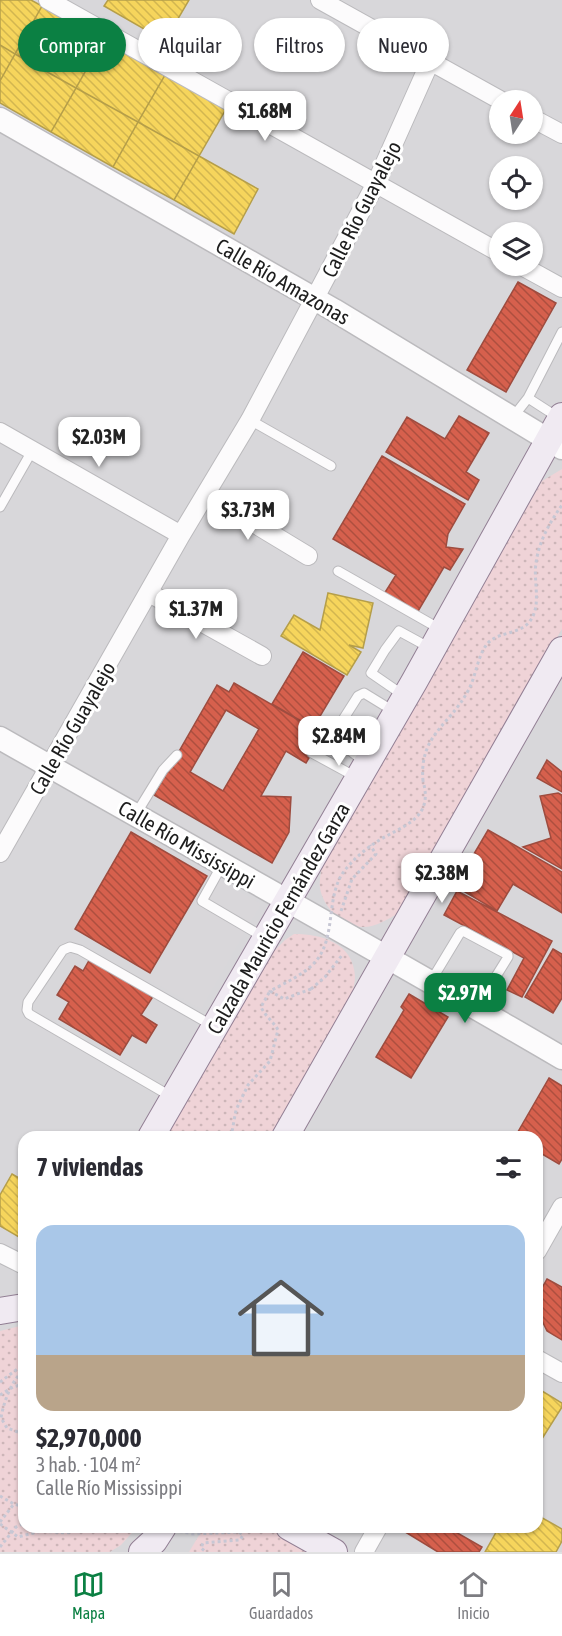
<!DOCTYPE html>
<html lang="es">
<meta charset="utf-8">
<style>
:root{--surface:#fff;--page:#f2f2f3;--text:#2b2b33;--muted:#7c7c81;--line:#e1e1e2;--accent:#0b8043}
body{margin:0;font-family:"Asap Condensed",sans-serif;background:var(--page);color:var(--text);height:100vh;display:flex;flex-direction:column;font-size:22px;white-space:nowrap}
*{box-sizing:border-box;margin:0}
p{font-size:20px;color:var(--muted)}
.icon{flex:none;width:33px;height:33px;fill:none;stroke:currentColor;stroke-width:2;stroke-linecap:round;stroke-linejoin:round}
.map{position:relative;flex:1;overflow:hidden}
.drawer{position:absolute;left:18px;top:1131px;width:525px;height:402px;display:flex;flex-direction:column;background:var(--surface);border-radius:18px;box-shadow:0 2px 4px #0004}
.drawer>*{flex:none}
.hud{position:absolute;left:18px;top:18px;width:526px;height:54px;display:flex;gap:12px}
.needle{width:39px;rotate:12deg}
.fabs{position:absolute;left:489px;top:90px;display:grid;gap:12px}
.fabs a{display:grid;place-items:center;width:54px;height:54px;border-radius:50%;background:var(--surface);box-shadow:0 2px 4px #0004;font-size:30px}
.price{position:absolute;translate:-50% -51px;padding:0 14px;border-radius:12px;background:#fff;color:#222;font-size:20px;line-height:39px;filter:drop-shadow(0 2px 3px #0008)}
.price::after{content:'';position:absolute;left:50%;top:36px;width:18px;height:14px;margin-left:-9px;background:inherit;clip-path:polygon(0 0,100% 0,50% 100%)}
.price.current{background:var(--accent);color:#fff}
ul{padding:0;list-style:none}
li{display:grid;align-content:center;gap:12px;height:318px;padding:0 18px}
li+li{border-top:2px solid var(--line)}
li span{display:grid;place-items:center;height:186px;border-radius:18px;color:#555}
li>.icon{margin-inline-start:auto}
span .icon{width:108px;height:108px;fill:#fffc;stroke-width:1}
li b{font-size:26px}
h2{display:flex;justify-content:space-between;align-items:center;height:72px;padding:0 18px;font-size:26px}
.tag{padding:0 21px;border-radius:27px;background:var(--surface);box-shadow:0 2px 4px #0004;font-size:21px;line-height:54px}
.tag.current{background:var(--accent);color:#fff}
.tabs{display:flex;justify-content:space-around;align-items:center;height:84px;border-top:2px solid var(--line);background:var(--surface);font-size:16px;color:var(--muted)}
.tabs a{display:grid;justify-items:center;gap:3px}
.tabs .current{color:var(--accent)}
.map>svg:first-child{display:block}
.residential{fill:#d8d7da;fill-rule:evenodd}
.park{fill:url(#park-dots)}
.parking{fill:#d9d7da}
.homes{fill:url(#homes-back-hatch);stroke:#b59e49;stroke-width:1.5}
.shops{fill:url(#shops-back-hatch);stroke:#9e4c3f;stroke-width:1.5;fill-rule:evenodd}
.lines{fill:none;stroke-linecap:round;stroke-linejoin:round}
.service-casing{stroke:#bbbabd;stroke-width:11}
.minor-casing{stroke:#bbbabd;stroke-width:20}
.tertiary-casing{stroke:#bbbabd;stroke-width:25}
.secondary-casing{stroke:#927f94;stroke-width:28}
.path{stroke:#c7c7d4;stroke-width:3;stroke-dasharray:3 3;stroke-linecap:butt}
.service{stroke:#fcfbfc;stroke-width:9}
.minor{stroke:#fcfbfc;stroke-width:18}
.tertiary{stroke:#fcfbfc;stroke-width:22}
.secondary{stroke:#f0eaf2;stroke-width:26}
.path-bridge{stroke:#c7c7d4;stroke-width:3;stroke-dasharray:3 3;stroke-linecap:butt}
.labels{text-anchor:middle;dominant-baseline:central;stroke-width:6;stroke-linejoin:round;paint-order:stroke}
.street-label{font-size:21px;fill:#1d1d1d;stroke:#fff}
</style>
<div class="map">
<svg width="562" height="1552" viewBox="0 0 562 1552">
<defs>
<pattern id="park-dots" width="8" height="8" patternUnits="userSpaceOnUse" patternTransform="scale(1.5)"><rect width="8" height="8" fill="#efd3d7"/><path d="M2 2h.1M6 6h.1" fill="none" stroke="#ccb5b8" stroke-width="1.8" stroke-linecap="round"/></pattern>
<pattern id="homes-back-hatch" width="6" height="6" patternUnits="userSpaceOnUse" patternTransform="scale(1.5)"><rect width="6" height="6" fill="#f6d55c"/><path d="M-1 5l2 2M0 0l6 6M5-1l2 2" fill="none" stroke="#d2b650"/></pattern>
<pattern id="shops-back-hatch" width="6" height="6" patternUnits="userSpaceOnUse" patternTransform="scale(1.5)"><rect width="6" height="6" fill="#d6604d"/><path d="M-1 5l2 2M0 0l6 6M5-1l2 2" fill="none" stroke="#ad4f3f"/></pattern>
</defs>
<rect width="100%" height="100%" fill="#e8e5eb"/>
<!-- residential -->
<path class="residential" d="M0,0H562V1552H0ZM500,100H532V134H500ZM500,166H532V200H500ZM500,232H532V266H500ZM24,1137H537V1527H24Z"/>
<!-- park -->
<path class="park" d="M562,469V629L399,913C388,919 376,927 363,927C343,928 323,907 320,888C319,881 321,872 322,865L542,481Z
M294,934C322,934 353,943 355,976C355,983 353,990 352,996L271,1137H166L270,955L285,940Z
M24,1325V1527H137L121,1545L110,1552H0V1331Z
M204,1527H273L303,1543L310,1552H189Z"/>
<!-- parking -->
<path class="parking" d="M211,875L261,904L201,1009L150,980Z"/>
<!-- homes -->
<path class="homes" d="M0,0H31L42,6L15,54L0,45Z
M108,0H189L165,41L104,6Z
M42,6L103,40L76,88L15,54Z
M103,40L165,75L138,122L76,88Z
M0,45L15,54L0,81Z
M15,54L76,88L51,132L0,103V81Z
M165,75L226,109L199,156L138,122Z
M76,88L138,122L113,167L51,132Z
M138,122L199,156L174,200L113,167Z
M199,156L258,189L234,234L174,200Z
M328,593L373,603L363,648L349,645L361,652L347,675L281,636L294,615L320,630Z
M12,1174L24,1181V1240L0,1226V1195Z
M537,1388L562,1403V1407L540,1442L537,1440Z
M537,1515L562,1529V1541L556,1552H485L499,1527H537Z"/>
<!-- shops -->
<path class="shops" d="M518,282L556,303L506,392L467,370Z
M459,416L489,433L466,472L479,480L468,500L386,452L407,417L445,439Z
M382,456L465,504L448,534L446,547L463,549L450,570L444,567L417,613L384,594L396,575L333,539Z
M303,652L344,676L313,728L272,704Z
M234,683L323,734L306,763L286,751L261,796L291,797L289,832L272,863L154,795L217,685L229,692ZM226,710L259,729L223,791L190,772Z
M547,760L562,772V792L537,778Z
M558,793L562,795V869L523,847L551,838L540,796Z
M488,830L562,872V913L513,884L497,911L455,886Z
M131,832L207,876L150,973L75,929Z
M457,891L552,941L522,997L507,990L524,958L444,915Z
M553,949L562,954V998L553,1013L525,997Z
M91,957L154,995L141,1015L157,1025L146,1043L132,1035L120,1055L59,1019L69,1002L57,995L75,966L83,971Z
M409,994L448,1017L411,1078L376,1057L404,1010L401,1007Z
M549,1078L562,1086V1159L559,1164L537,1151V1137H515Z
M547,1279L562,1287V1340L547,1331L537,1310V1297Z
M397,1527H447L482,1547L479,1552H438Z"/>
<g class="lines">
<!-- service casing -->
<g class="service-casing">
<path id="service" d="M528,398L559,418
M513,417L528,398L562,332
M250,420L331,466
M0,507L32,451
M338,571L440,629
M403,695L371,673L385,650L399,631L432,649
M312,753L356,777
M365,762L332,737L358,696L364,693L395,712
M136,814L163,770L177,755
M222,865L202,901L265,938
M431,981L460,933L463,931L508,955V957L477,1007
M172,1097L29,1014L27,1010L28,1002L63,950L70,947L80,950L213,1026"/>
</g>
<!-- minor casing -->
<g class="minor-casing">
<path id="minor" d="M48,0L500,253
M320,0L500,100
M532,118L562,134
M522,266L562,288
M0,432L181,535
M207,495L308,556
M149,593L262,656
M0,853L181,535L250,420L376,183L430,62
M537,1251L562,1207
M0,1253L24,1265
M537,1359L562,1373
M364,1552L378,1527"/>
</g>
<!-- tertiary casing -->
<g class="tertiary-casing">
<path id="tertiary" d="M0,119L334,310L562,448
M0,738C187,845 376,949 562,1058"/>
</g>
<!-- secondary casing -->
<g class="secondary-casing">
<path id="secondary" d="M151,1137L414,682L562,416
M285,1137L562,650
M0,1311L24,1307
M289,1527L334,1552
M142,1552L154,1541L163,1527"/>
</g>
<!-- path -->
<path class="path" d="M423,781C419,735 449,726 468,691C476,677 477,657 487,644C498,631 520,635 530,621C542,605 533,581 536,563C539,541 550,522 562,505
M341,911L352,879L376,854L370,845
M311,989L325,977L343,954
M231,1137L236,1110L248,1085L270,1061L278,1030C273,1021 265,1016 261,1007L270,991
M0,1382L24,1364
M0,1395L13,1387L24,1384
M18,1432L7,1428L1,1418C3,1404 12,1378 24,1371
M0,1496L14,1504L24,1507
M0,1522L14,1504
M0,1524L18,1537L41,1531L66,1533L87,1527"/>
<!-- service -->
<use href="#service" class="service"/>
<!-- minor -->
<use href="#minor" class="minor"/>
<!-- tertiary -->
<use href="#tertiary" class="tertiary"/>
<!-- secondary -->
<use href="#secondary" class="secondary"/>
<!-- path-bridge -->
<path class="path-bridge" d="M311,989L284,999L270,991C285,983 305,974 316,961C337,936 325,895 345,870C352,861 363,851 372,845C398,826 435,822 423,781
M156,1527L193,1534L239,1532L243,1535L240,1540L203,1543L201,1548L206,1552
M0,1547L16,1527L24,1523"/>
</g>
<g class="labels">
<!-- street labels -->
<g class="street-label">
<text transform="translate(361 209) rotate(-63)">Calle Río Guayalejo</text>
<text transform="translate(283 281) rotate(30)">Calle Río Amazonas</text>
<text transform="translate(72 728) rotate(-60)">Calle Río Guayalejo</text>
<text transform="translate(187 844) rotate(30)">Calle Río Mississippi</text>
<text transform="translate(278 918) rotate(-60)">Calzada Mauricio Fernández Garza</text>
</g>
</g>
</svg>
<div class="fabs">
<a><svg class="needle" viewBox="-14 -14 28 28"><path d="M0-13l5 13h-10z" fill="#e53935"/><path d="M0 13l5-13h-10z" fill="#7c7c81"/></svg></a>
<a><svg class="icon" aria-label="locate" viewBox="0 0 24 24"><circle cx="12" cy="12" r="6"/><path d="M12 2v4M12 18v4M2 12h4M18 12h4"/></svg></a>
<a><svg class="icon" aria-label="layers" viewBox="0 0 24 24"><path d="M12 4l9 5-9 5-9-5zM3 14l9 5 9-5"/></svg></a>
</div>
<b class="price" style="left:265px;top:142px">$1.68M</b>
<b class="price" style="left:99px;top:468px">$2.03M</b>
<b class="price" style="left:248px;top:541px">$3.73M</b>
<b class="price" style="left:196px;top:640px">$1.37M</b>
<b class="price" style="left:339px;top:767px">$2.84M</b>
<b class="price" style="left:442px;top:904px">$2.38M</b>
<b class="price current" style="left:465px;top:1024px">$2.97M</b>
<div class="hud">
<a class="tag current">Comprar</a>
<a class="tag">Alquilar</a>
<a class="tag">Filtros</a>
<a class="tag">Nuevo</a>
</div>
<section class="drawer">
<h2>7 viviendas<svg class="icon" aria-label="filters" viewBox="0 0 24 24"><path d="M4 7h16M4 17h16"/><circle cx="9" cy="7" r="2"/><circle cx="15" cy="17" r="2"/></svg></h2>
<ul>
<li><span style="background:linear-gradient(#a9c7e8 70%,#b9a48a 0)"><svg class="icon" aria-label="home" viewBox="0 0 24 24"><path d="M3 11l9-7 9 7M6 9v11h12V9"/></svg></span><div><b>$2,970,000</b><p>3 hab. · 104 m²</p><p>Calle Río Mississippi</p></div></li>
</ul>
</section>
</div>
<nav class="tabs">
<a class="current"><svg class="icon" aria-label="map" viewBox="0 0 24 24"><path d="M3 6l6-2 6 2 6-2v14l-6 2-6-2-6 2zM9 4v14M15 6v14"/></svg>Mapa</a>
<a><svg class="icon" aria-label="saved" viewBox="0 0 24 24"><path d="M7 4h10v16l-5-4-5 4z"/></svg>Guardados</a>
<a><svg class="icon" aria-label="home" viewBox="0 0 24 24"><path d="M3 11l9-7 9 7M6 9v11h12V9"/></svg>Inicio</a>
</nav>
